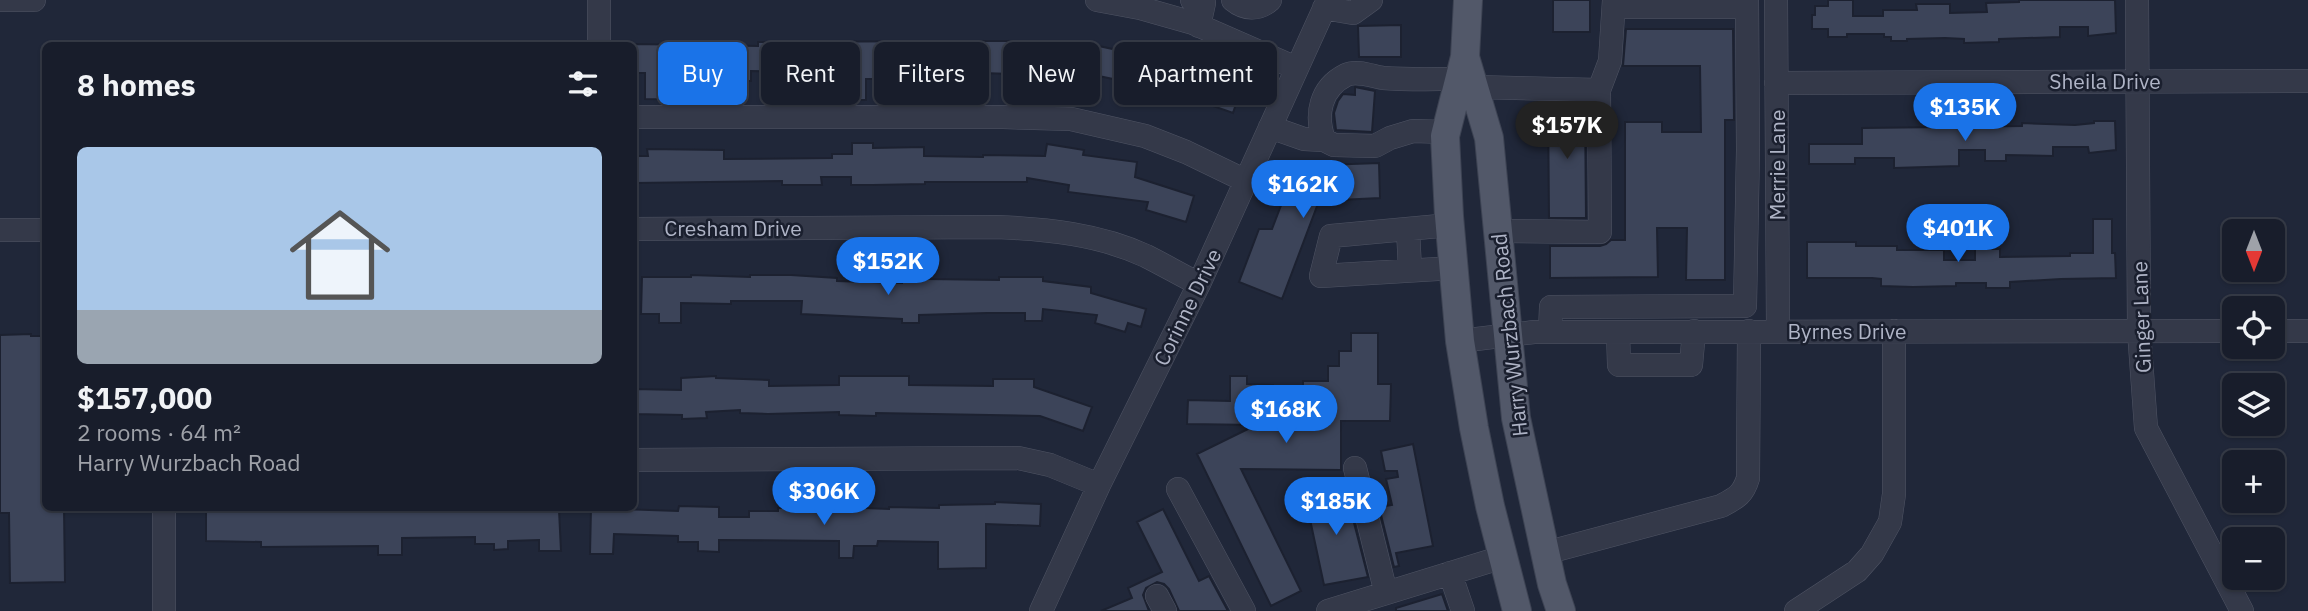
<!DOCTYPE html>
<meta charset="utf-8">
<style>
:root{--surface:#181d2b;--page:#212633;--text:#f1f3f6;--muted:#9fa2a9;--line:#363b47;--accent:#1a73e8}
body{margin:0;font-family:"IBM Plex Sans",sans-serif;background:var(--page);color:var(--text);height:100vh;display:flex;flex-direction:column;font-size:26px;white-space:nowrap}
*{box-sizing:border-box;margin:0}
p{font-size:23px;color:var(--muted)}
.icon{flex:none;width:38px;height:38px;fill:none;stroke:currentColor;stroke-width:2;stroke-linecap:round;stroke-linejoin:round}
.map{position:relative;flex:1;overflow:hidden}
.details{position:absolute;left:42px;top:42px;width:595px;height:469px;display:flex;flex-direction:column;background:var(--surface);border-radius:10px;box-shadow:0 2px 5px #0004,0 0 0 2px var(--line)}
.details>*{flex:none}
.top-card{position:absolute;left:658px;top:42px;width:665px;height:63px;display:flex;gap:14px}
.needle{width:46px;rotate:180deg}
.fabs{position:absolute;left:2222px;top:219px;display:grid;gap:14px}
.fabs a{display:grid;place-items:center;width:63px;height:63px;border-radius:10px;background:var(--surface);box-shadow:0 2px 5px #0004,0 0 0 2px var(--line);font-size:35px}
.price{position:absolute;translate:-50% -60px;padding:0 16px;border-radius:24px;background:var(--accent);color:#fff;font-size:23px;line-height:46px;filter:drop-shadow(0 2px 4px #0008)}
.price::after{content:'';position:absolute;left:50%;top:42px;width:21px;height:16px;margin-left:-10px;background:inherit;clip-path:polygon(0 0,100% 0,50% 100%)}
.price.on{background:#222;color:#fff}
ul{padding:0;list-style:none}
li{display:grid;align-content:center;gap:14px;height:371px;padding:0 35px}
li span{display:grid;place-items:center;height:217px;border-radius:10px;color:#555}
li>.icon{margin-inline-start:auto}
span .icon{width:126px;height:126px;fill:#fffc;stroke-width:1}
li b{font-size:30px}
h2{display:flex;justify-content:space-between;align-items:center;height:84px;padding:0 35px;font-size:30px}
.chip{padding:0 24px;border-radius:10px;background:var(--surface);box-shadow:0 2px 5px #0004,0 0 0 2px var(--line);font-size:24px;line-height:63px}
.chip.on{background:var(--accent);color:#fff}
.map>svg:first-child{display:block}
.building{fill:#3c4459;stroke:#1c2130;stroke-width:2}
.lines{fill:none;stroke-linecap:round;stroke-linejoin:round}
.minor-casing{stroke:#4f5464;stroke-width:24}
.major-casing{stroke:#3d4353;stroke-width:30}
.minor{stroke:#343949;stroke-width:23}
.major{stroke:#525869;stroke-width:28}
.labels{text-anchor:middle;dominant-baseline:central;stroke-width:5;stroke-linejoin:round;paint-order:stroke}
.street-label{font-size:21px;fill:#afb4c6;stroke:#1a1f2e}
</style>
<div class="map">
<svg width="2308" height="611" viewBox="0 0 2308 611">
<rect width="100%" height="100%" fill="#202739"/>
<!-- building -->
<path class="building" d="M1553,0H1590V32H1553Z
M1828,0H1853V16H1883V10H1917L1916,4H1950V13L1987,12L1986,3L2019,2V0H2115L2116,33L2088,36V27H2060V37L1999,39V42L1964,43V39L1945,38L1907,39V41H1891V37H1884V34H1847V37H1828V29H1812V15H1815V6H1828Z
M1401,25V57H1359L1358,26Z
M1626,29H1733L1734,120H1725V280H1686L1687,228H1657L1658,277L1550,278V246H1600L1606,244L1611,240H1625V122H1662V132H1701L1700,66H1623Z
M953,41H1037L1036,49L1078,50L1080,42L1187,65L1242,86L1233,113L1193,99L1194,96L1070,70L1069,76L898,70V75H881V79H866V100H841V72L751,71V81H735V100L645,99V73H634V44L758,46V42Z
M1355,87L1375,91L1372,132L1336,130L1334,113L1338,101L1343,94L1355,95Z
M1548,103L1585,104L1586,218H1549Z
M2094,121H2115L2116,150L2089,153L2088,147H2053V156L2006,155V161H1985V150H1959V166L1894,168V158H1855V164H1809V144H1862V128L2022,126V123L2075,125L2094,123Z
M852,143H873V148L924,147V156L983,157V155L1045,156L1047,144L1084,150L1083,155L1137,162L1135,177L1194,196L1186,222L1146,210L1148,202L1068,192L1069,185L1027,178V182H925V184L873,185H851V177H821L822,185H782V181L635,183V156H648L647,149L724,150V159L832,158V154H852Z
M1379,163L1380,198L1319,201L1282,299L1239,282L1259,229H1272L1296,166Z
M2093,219H2112V253H2115L2116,278L2061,279L2010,282V288H1986V283H1956V286L1913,287L1881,286V279L1872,278H1807V242H1856V246H1897V250H1944V260H1975V249H2000V257L2070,256V253H2093Z
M691,275L750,277V275H791L837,278V281L902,283V277H927V279L999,280V277H1043V281L1091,287V293L1146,309L1141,327L1128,323L1125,332L1095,323L1097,315L1043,309L1042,321H1025V313H987L919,315V323H902V319L801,314L802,301H731V304L681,303V323H659V314H641L642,277H691Z
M1351,333H1378V384H1391L1390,421H1341V470L1241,469L1301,591L1271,606L1197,454L1256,425L1187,424L1188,400L1230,401V376H1247V384L1273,385V400L1303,401V381H1328V366H1339V351H1351Z
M31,334V336H46V508H64L65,582L10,583L9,513H0V335Z
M716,376V378L769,380V386L839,385V376H909V385L993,386V379H1034V387L1092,407L1083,431L1040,416L876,413V416L839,415V412L768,414L740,413V410L706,412L707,418L682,419V415L634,414V389L681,390V378Z
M1413,444L1433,546L1396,553L1399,566L1394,567L1379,507L1392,505L1386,479L1398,477L1397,471H1385L1381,451Z
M1345,488L1368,577L1324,585L1305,496Z
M995,502L1041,504L1040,526L986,524V568L938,569V542L878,541L877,546H854L853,558H839V541L719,540V552L698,551V542H678V536L614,534L613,554H590L591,508L678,511L679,506L719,507V517H749V511H778V508H814V506L889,509V507L939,508V505L995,504Z
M261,508H386V510L498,508V512L559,510L561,551H539V540L508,541V549L494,550V544H475V537L402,538V555H378V546L261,547V542L206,541V511H261Z
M1163,509L1199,581L1209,576L1228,611H1179L1169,589L1164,584L1157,582L1146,588L1143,595L1149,611H1101L1132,598L1128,588L1162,572L1137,522Z
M1442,594L1448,611H1396V608Z"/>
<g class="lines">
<!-- minor casing -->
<g class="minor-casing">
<path id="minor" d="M0,0H34
M599,0V46
M1097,0L1140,8L1193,23L1296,68
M1192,0L1204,3L1199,26
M1233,0C1245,10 1259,10 1270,0
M1776,0L1778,331
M2137,0L2139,331L2146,428L2242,611
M1614,7H1747
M1324,8L1353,13L1371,0
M1776,83L2308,81
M1474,87L1599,90L1600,232L1498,231
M1599,90L1610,61L1614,0
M634,117H1003L1071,119L1145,136L1186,152L1246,181
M1270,127L1304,139L1324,140
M1446,132L1413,131L1390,138L1375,146L1334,145L1324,140C1315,115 1320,88 1346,75C1357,70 1371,76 1383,78C1408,80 1434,79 1459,79
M1450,225L1331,236L1321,276L1454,268
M634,229L996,227C1046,229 1099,234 1146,256C1164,265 1181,275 1199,284
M1408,229L1410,270
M0,230H46
M2273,331H2308
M1550,332L1551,307L1745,306L1748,150L1747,0
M1618,332L1619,365H1691L1694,331
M1460,341L1534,332L2235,331
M634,460L1018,458L1050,465L1099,485
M1355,468L1386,593
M1178,489L1244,611
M164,508V611
M1545,553L1721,506C1736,498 1743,495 1748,478L1749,331
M1450,573L1463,611
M1157,596L1165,611
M1041,611L1099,485L1199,284L1328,0
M1328,611L1503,557
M1796,611L1857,571L1872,554L1890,522L1894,494V331"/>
</g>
<!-- major casing -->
<g class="major-casing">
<path id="major" d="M1468,0L1465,57L1445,136L1449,216L1460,341L1474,428L1490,506L1517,611
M1465,57L1489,138L1516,418L1552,584L1561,611"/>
</g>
<!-- minor -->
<use href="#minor" class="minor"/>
<!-- major -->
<use href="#major" class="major"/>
</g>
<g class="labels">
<!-- street labels -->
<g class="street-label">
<text x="2105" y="81">Sheila Drive</text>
<text transform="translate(1777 165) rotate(-90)">Merrie Lane</text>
<text x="733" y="228">Cresham Drive</text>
<text transform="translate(1187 307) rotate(-64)">Corinne Drive</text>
<text transform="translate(2141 317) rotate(-92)">Ginger Lane</text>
<text x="1847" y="331">Byrnes Drive</text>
<text transform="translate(1509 335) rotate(-96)">Harry Wurzbach Road</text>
</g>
</g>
</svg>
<div class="fabs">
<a><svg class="needle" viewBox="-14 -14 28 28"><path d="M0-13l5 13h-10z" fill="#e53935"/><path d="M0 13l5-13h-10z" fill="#9fa2a9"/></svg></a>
<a><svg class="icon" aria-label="locate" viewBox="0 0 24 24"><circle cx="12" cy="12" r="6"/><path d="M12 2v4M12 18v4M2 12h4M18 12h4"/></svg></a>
<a><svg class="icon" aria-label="layers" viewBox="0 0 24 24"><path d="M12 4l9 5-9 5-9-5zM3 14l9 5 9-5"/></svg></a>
<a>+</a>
<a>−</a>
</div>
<b class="price" style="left:1965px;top:143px">$135K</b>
<b class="price on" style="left:1567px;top:161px">$157K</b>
<b class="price" style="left:1303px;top:220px">$162K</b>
<b class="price" style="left:1958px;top:264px">$401K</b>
<b class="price" style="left:888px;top:297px">$152K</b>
<b class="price" style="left:1286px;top:445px">$168K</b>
<b class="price" style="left:824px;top:527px">$306K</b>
<b class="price" style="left:1336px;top:537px">$185K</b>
<div class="top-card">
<a class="chip on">Buy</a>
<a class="chip">Rent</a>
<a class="chip">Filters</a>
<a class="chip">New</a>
<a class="chip">Apartment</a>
</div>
<section class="details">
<h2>8 homes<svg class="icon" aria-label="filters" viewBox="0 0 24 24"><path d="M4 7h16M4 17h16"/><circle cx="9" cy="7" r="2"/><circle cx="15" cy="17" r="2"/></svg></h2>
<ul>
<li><span style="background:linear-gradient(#a9c7e8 75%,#9aa5b1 0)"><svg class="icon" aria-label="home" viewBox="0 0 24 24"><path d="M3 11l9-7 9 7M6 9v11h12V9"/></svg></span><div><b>$157,000</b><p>2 rooms · 64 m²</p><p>Harry Wurzbach Road</p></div></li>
</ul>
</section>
</div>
